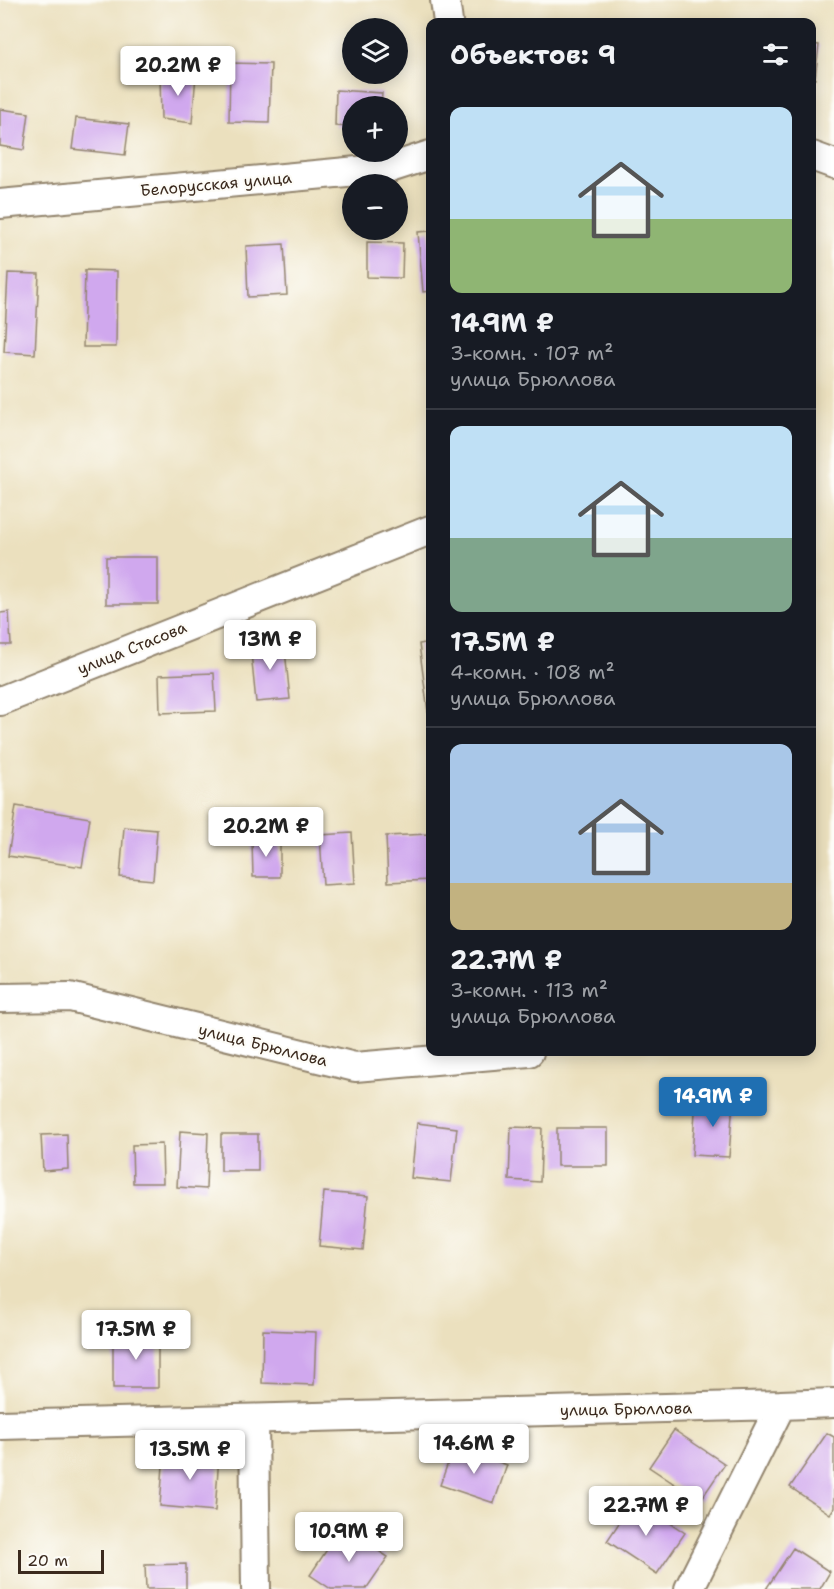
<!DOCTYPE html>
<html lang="ru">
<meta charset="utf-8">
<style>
:root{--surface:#171b24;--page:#20242c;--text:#f1f3f6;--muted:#9ea1a6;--line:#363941;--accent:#1f6fb2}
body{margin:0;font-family:"Shantell Sans",sans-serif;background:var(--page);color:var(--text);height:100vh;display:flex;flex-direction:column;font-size:22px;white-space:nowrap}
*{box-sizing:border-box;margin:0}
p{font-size:20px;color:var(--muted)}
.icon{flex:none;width:33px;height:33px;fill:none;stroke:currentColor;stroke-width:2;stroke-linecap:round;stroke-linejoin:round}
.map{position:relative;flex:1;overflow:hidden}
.details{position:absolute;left:426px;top:18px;width:390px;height:1038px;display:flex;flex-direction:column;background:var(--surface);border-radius:12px;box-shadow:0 3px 15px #0003}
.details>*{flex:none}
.controls{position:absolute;left:342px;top:18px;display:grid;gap:12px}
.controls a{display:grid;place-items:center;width:66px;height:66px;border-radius:50%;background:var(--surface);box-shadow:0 3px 15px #0003;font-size:30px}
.scale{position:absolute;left:18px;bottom:15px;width:86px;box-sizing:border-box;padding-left:6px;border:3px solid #3b2a1e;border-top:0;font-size:16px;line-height:21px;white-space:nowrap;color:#3b2a1e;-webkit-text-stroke:4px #fdfcf7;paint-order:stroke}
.price{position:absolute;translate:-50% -51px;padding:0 14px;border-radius:6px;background:#fff;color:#222;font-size:20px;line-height:39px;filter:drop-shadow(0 2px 3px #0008)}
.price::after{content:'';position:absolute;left:50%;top:36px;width:18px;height:14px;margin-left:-9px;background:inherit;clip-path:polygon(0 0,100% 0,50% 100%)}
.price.active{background:var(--accent);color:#fff}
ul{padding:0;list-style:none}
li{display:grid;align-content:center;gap:12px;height:318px;padding:0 24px}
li+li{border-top:2px solid var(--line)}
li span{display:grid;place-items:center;height:186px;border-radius:12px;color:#555}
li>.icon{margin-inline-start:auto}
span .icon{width:108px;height:108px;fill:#fffc;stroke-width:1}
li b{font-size:26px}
h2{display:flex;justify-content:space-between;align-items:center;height:72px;padding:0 24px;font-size:26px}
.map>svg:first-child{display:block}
.building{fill:#d0a8ee}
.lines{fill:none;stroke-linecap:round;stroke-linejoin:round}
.minor-casing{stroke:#93856e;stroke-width:32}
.minor{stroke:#fff;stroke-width:28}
.labels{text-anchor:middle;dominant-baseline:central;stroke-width:4.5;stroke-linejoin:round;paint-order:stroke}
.street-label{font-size:16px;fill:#3b2a1e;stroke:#fdfcf7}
</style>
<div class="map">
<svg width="834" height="1589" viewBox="0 0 834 1589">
<rect width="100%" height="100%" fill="#fdfcf7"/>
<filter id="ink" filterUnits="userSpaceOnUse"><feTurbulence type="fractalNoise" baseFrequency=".0167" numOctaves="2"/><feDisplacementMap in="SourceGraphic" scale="12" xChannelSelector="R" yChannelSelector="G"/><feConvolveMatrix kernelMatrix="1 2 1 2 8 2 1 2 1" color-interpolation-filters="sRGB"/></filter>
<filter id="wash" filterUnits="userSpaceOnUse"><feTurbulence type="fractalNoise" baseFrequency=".008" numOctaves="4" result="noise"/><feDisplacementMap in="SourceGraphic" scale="24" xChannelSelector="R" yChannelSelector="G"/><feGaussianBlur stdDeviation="1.35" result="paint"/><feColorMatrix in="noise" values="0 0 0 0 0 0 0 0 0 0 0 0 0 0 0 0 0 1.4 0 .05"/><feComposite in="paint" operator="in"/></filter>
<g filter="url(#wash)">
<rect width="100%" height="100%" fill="#ebe0be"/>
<g id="blocks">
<!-- building -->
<path class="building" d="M812,44L819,45L815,79L812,78Z
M230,63L271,64L269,123L229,122Z
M160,75H196L192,123L161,119Z
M336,90L382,93L381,106H352V127L335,126Z
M0,109L29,113L24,150L0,146Z
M76,118L129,124L125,155L72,149Z
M430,231V291L423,292L418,232Z
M367,242L403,243L402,278L367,277Z
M284,244L287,295L248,297L246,246Z
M85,270L117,271L116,347H83Z
M8,273L39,274L35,354L4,352Z
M106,557H158V604H106Z
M9,612L11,645H0V613Z
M284,640L290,699L256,702L250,643Z
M430,642V711L428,712L419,644Z
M214,673L216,711L160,713L159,675Z
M16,806L90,818L82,867L8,856Z
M124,827L157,830L153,880L120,877Z
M352,833L355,883L323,885L320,835Z
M429,834L430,880L388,882L386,836Z
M280,839V877H253L252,840Z
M696,1098L733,1100L729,1157L692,1155Z
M417,1123L457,1128L451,1182L411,1178Z
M511,1127L542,1128L540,1182L509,1180Z
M557,1128H608V1166H557Z
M180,1131L208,1133L206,1189L177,1187Z
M67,1134L68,1169L43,1171L41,1135Z
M221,1134H258V1171H221Z
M162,1144L163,1183H133L132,1145Z
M324,1192L368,1196L363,1250L319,1246Z
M263,1330L316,1332L314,1385L262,1383Z
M158,1333V1388H113V1334Z
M674,1430L725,1464L700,1501L649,1467Z
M827,1433L834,1437V1508L830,1514L790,1487Z
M454,1446L507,1465L494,1503L440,1485Z
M164,1452L219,1456L215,1511L160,1506Z
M635,1499L685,1533L657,1574L607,1541Z
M342,1527L388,1557L366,1589H331L310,1575Z
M793,1548L830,1572L820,1589H766Z
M186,1564V1589H146L145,1565Z"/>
</g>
</g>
<g filter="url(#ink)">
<use href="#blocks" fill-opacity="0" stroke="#93856e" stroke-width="1.5"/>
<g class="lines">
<!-- minor casing -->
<g class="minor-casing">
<path id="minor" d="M445,0L448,22
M812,156L834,164
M0,204L390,168L430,155
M0,701L430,530
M0,998L70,997L355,1067L529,1052
M254,1419L256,1589
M0,1425L781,1405
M689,1589L781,1405L834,1403"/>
</g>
<!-- minor -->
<use href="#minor" class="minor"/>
</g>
</g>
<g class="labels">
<!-- street labels -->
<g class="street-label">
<text transform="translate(216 184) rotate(-5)">Белорусская улица</text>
<text transform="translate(132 648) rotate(-22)">улица Стасова</text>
<text transform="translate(263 1045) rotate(14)">улица Брюллова</text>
<text transform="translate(626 1409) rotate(-1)">улица Брюллова</text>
</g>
</g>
</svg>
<div class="controls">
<a><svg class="icon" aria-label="layers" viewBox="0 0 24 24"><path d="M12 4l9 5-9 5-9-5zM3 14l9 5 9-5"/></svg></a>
<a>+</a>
<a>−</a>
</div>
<div class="scale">20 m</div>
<b class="price" style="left:178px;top:97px">20.2M ₽</b>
<b class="price" style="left:270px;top:671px">13M ₽</b>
<b class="price" style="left:266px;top:858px">20.2M ₽</b>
<b class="price active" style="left:713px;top:1128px">14.9M ₽</b>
<b class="price" style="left:136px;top:1361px">17.5M ₽</b>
<b class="price" style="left:474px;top:1475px">14.6M ₽</b>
<b class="price" style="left:190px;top:1481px">13.5M ₽</b>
<b class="price" style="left:646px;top:1537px">22.7M ₽</b>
<b class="price" style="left:349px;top:1563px">10.9M ₽</b>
<section class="details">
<h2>Объектов: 9<svg class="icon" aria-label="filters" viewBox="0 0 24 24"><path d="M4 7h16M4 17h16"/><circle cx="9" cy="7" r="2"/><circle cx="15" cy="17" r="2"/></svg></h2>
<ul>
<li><span style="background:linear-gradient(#bfe0f5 60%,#8fb573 0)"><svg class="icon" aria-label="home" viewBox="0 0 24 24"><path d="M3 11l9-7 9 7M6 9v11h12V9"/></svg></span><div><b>14.9M ₽</b><p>3-комн. · 107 m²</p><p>улица Брюллова</p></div></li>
<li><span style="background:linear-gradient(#bfe0f5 60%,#7fa58c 0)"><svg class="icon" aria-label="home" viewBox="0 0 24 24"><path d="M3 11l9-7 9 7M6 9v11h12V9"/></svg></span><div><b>17.5M ₽</b><p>4-комн. · 108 m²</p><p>улица Брюллова</p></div></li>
<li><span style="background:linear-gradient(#a9c7e8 75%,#c2b280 0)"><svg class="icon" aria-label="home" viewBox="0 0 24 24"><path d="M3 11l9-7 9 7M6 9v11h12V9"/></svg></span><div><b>22.7M ₽</b><p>3-комн. · 113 m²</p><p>улица Брюллова</p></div></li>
</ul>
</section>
</div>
